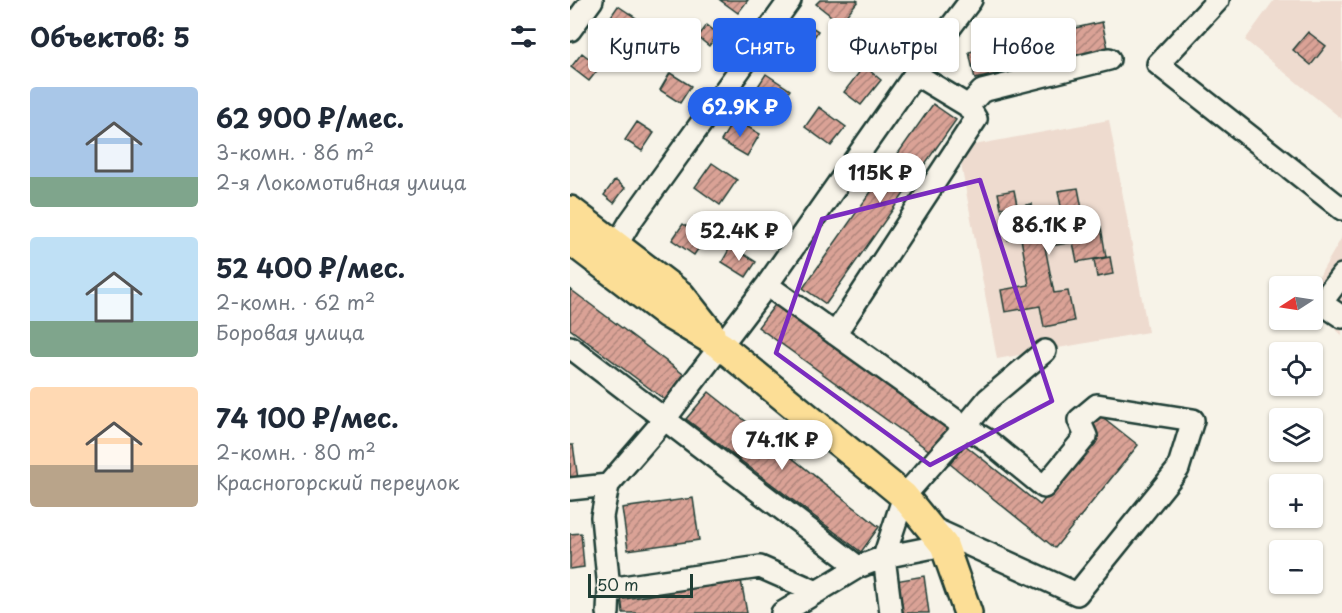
<!DOCTYPE html>
<html lang="ru">
<meta charset="utf-8">
<style>
:root{--surface:#fff;--page:#f6f6f7;--text:#1f2937;--muted:#747a83;--accent:#2563eb}
body{margin:0;font-family:"Playpen Sans",sans-serif;background:var(--page);color:var(--text);height:100vh;display:flex;flex-direction:column;font-size:22px;white-space:nowrap}
*{box-sizing:border-box;margin:0}
p{font-size:20px;color:var(--muted)}
.icon{flex:none;width:33px;height:33px;fill:none;stroke:currentColor;stroke-width:2;stroke-linecap:round;stroke-linejoin:round}
.map{position:relative;flex:1;overflow:hidden}
.sheet{display:flex;flex-direction:column;background:var(--surface);width:570px}
.sheet>*{flex:none}
.top-card{position:absolute;left:18px;top:18px;width:570px;height:54px;display:flex;gap:12px}
.needle{width:39px;rotate:258deg}
.fabs{position:absolute;left:699px;top:276px;display:grid;gap:12px}
.fabs a{display:grid;place-items:center;width:54px;height:54px;border-radius:6px;background:var(--surface);box-shadow:0 2px 4px #0004;font-size:30px}
.scale{position:absolute;left:18px;bottom:15px;width:105px;box-sizing:border-box;padding-left:6px;border:3px solid #1f3d34;border-top:0;font-size:16px;line-height:21px;white-space:nowrap;color:#1f3d34;-webkit-text-stroke:4px #f7f3e8;paint-order:stroke}
.price{position:absolute;translate:-50% -51px;padding:0 14px;border-radius:21px;background:#fff;color:#222;font-size:20px;line-height:39px;filter:drop-shadow(0 2px 3px #0008)}
.price::after{content:'';position:absolute;left:50%;top:36px;width:18px;height:14px;margin-left:-9px;background:inherit;clip-path:polygon(0 0,100% 0,50% 100%)}
.price.selected{background:var(--accent);color:#fff}
ul{padding:0;list-style:none}
li{display:flex;align-items:center;gap:18px;height:150px;padding:0 30px}
li span{display:grid;place-items:center;flex:none;width:168px;height:120px;border-radius:6px;color:#555}
li>.icon{margin-inline-start:auto}
span .icon{width:72px;height:72px;fill:#fffc;stroke-width:1}
li b{font-size:26px}
h2{display:flex;justify-content:space-between;align-items:center;height:72px;padding:0 30px;font-size:26px}
.tag{padding:0 21px;border-radius:6px;background:var(--surface);box-shadow:0 2px 4px #0004;font-size:21px;line-height:54px}
.tag.selected{background:var(--accent);color:#fff}
main{display:flex;flex:1;min-height:0}
.map>svg:first-child{display:block}
.built{fill:#eedbcf}
.building{fill:url(#building-hatch);stroke:#1f3d34;stroke-width:1.5}
.lines{fill:none;stroke-linecap:round;stroke-linejoin:round}
.minor-casing{stroke:#1f3d34;stroke-width:26}
.major-casing{stroke:#1f3d34;stroke-width:32}
.minor{stroke:#f7f3e8;stroke-width:21}
.major{stroke:#fcde96;stroke-width:27}
.marked{fill:none;stroke:#7b2cbf;stroke-width:4.5;stroke-linejoin:round}
</style>
<main>
<section class="sheet">
<h2>Объектов: 5<svg class="icon" aria-label="filters" viewBox="0 0 24 24"><path d="M4 7h16M4 17h16"/><circle cx="9" cy="7" r="2"/><circle cx="15" cy="17" r="2"/></svg></h2>
<ul>
<li><span style="background:linear-gradient(#a9c7e8 75%,#7fa58c 0)"><svg class="icon" aria-label="home" viewBox="0 0 24 24"><path d="M3 11l9-7 9 7M6 9v11h12V9"/></svg></span><div><b>62 900 ₽/мес.</b><p>3-комн. · 86 m²</p><p>2-я Локомотивная улица</p></div></li>
<li><span style="background:linear-gradient(#bfe0f5 70%,#7fa58c 0)"><svg class="icon" aria-label="home" viewBox="0 0 24 24"><path d="M3 11l9-7 9 7M6 9v11h12V9"/></svg></span><div><b>52 400 ₽/мес.</b><p>2-комн. · 62 m²</p><p>Боровая улица</p></div></li>
<li><span style="background:linear-gradient(#ffd9b3 65%,#b9a48a 0)"><svg class="icon" aria-label="home" viewBox="0 0 24 24"><path d="M3 11l9-7 9 7M6 9v11h12V9"/></svg></span><div><b>74 100 ₽/мес.</b><p>2-комн. · 80 m²</p><p>Красногорский переулок</p></div></li>
</ul>
</section>
<div class="map">
<svg width="772" height="613" viewBox="0 0 772 613">
<defs>
<pattern id="building-hatch" width="6" height="6" patternUnits="userSpaceOnUse" patternTransform="scale(1.5)"><rect width="6" height="6" fill="#daa296"/><path d="M-1 1l2-2M0 6l6-6M5 7l2-2" fill="none" stroke="#b0857b"/></pattern>
</defs>
<rect width="100%" height="100%" fill="#f7f3e8"/>
<filter id="ink" filterUnits="userSpaceOnUse"><feTurbulence type="fractalNoise" baseFrequency=".0167" numOctaves="2"/><feDisplacementMap in="SourceGraphic" scale="12" xChannelSelector="R" yChannelSelector="G"/><feConvolveMatrix kernelMatrix="1 2 1 2 8 2 1 2 1" color-interpolation-filters="sRGB"/></filter>
<g filter="url(#ink)">
<!-- built -->
<path class="built" d="M704,0H772V119L675,40Z
M539,120L578,332L427,359L388,148Z
M772,237V335L743,310V287Z"/>
<!-- building -->
<path class="building" d="M150,0H178L168,13Z
M250,0H286L288,1L270,23L246,4Z
M48,6L66,18L54,34L37,22Z
M234,22L248,31L232,56L218,47Z
M532,22L538,48L405,79L399,52Z
M315,24L336,40L324,56L303,40Z
M137,25L148,34L139,46L128,37Z
M738,32L756,46L741,65L723,50Z
M12,53L30,67L19,81L1,67Z
M294,66L311,80L291,105L274,92Z
M100,73L121,86L110,103L90,90Z
M196,74L220,90L207,110L183,94Z
M363,104L386,120L256,304L233,288Z
M249,107L276,127L261,146L235,127Z
M164,119L190,134L177,156L151,141Z
M67,122L84,133L72,151L55,140Z
M142,163L167,180L150,205L125,187Z
M45,180L55,188L44,203L34,195Z
M508,188L516,230L531,227L536,257L507,262L503,242L475,247L484,293L498,291L504,321L474,327L470,306L435,312L431,290L459,285L451,238L438,240L432,210L462,204L466,227L494,222L488,191Z
M444,190L447,205L431,208L428,193Z
M113,224L135,239L124,255L102,240Z
M161,246L186,262L176,277L152,262Z
M540,257L543,274L527,277L524,260Z
M0,289L117,377L98,402L0,329Z
M207,302L382,429L364,454L188,327Z
M139,392L309,527L291,552L116,419Z
M530,415L568,445L485,548L380,464L395,445L470,505L525,437L517,431Z
M0,445H3L8,479L0,480Z
M123,498L129,540L58,550L52,508Z
M11,533L14,567L0,569V534Z
M354,576L359,613H330L325,581Z
M171,580L177,613H53L51,596Z"/>
<g class="lines">
<!-- minor casing -->
<g class="minor-casing">
<path id="minor" d="M648,0L588,64L772,209
M0,30L22,0
M398,106L412,91L539,59
M46,246L60,222L220,0
M772,275L751,303L772,317
M197,285L395,427L334,496L314,557L288,567L212,613
M265,334L406,119L398,106L345,74
M0,347L288,567
M0,489L38,485
M362,528L507,594L608,469L623,420L527,405L509,420L516,436L474,487L417,440L395,427L418,399L475,351
M39,589L190,567L247,592
M38,613L39,589L32,517L38,485L95,419L197,285L345,74L401,0
M321,613L314,557L374,545"/>
</g>
<!-- major casing -->
<g class="major-casing">
<path id="major" d="M0,210L111,295L141,333
M0,240L97,314L151,346L334,496L374,545L398,613"/>
</g>
<!-- minor -->
<use href="#minor" class="minor"/>
<!-- major -->
<use href="#major" class="major"/>
</g>
</g>
<!-- marked area -->
<path class="marked" d="M410,180L482,401L360,465L206,353L252,219Z"/>
</svg>
<div class="fabs">
<a><svg class="needle" viewBox="-14 -14 28 28"><path d="M0-13l5 13h-10z" fill="#e53935"/><path d="M0 13l5-13h-10z" fill="#747a83"/></svg></a>
<a><svg class="icon" aria-label="locate" viewBox="0 0 24 24"><circle cx="12" cy="12" r="6"/><path d="M12 2v4M12 18v4M2 12h4M18 12h4"/></svg></a>
<a><svg class="icon" aria-label="layers" viewBox="0 0 24 24"><path d="M12 4l9 5-9 5-9-5zM3 14l9 5 9-5"/></svg></a>
<a>+</a>
<a>−</a>
</div>
<div class="scale">50 m</div>
<b class="price selected" style="left:170px;top:138px">62.9K ₽</b>
<b class="price" style="left:310px;top:204px">115K ₽</b>
<b class="price" style="left:479px;top:256px">86.1K ₽</b>
<b class="price" style="left:169px;top:262px">52.4K ₽</b>
<b class="price" style="left:212px;top:471px">74.1K ₽</b>
<div class="top-card">
<a class="tag">Купить</a>
<a class="tag selected">Снять</a>
<a class="tag">Фильтры</a>
<a class="tag">Новое</a>
</div>
</div>
</main>
